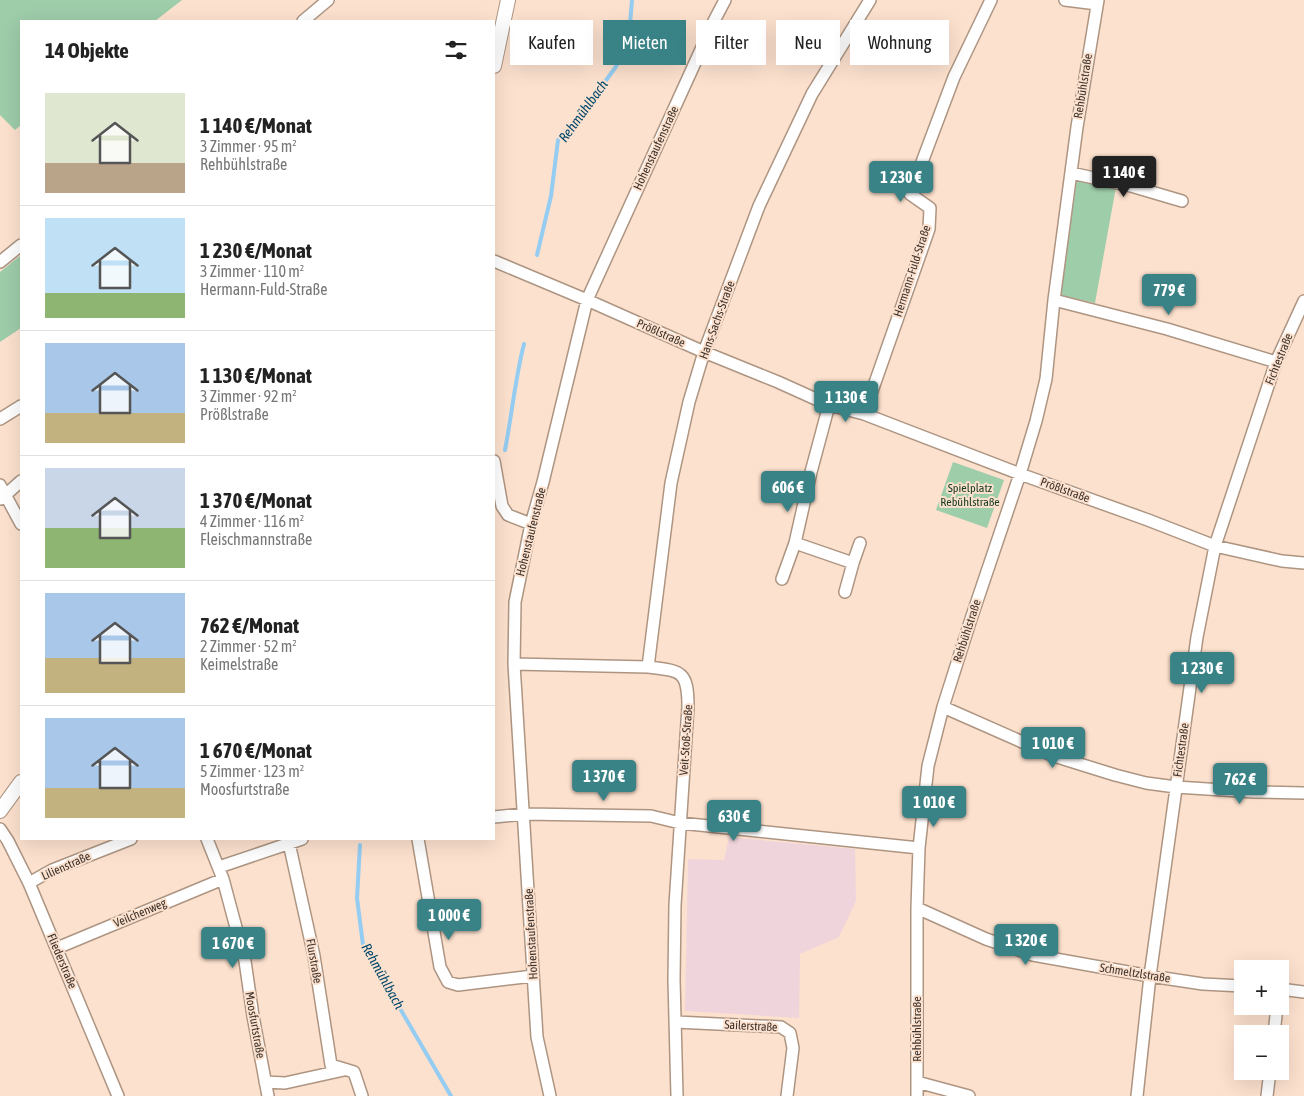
<!DOCTYPE html>
<html lang="de">
<meta charset="utf-8">
<style>
:root{--surface:#fff;--page:#f6f6f6;--text:#222;--muted:#767676;--line:#e0e0e0;--accent:#398286}
body{margin:0;font-family:"Asap Condensed",sans-serif;background:var(--page);color:var(--text);height:100vh;display:flex;flex-direction:column;font-size:19px;white-space:nowrap}
*{box-sizing:border-box;margin:0}
p{font-size:16px;color:var(--muted)}
.icon{flex:none;width:28px;height:28px;fill:none;stroke:currentColor;stroke-width:2;stroke-linecap:round;stroke-linejoin:round}
.map{position:relative;flex:1;overflow:hidden}
.panel{position:absolute;left:20px;top:20px;width:475px;height:820px;display:flex;flex-direction:column;background:var(--surface);border-radius:0px;box-shadow:0 5px 20px #0002}
.panel>*{flex:none}
.hud{position:absolute;left:510px;top:20px;width:475px;height:45px;display:flex;gap:10px}
.tools{position:absolute;left:1234px;top:960px;display:grid;gap:10px}
.tools a{display:grid;place-items:center;width:55px;height:55px;border-radius:0px;background:var(--surface);box-shadow:0 5px 20px #0002;font-size:25px}
.price{position:absolute;translate:-50% -42px;padding:0 11px;border-radius:5px;background:var(--accent);color:#fff;font-size:16px;line-height:32px;filter:drop-shadow(0 1px 2px #0008)}
.price::after{content:'';position:absolute;left:50%;top:30px;width:15px;height:11px;margin-left:-8px;background:inherit;clip-path:polygon(0 0,100% 0,50% 100%)}
.price.selected{background:#222;color:#fff}
ul{padding:0;list-style:none}
li{display:flex;align-items:center;gap:15px;height:125px;padding:0 25px}
li+li{border-top:1px solid var(--line)}
li span{display:grid;place-items:center;flex:none;width:140px;height:100px;border-radius:0px;color:#555}
li>.icon{margin-inline-start:auto}
span .icon{width:60px;height:60px;fill:#fffc;stroke-width:1}
li b{font-size:21px}
h2{display:flex;justify-content:space-between;align-items:center;height:60px;padding:0 25px;font-size:21px}
.pill{padding:0 18px;border-radius:0px;background:var(--surface);box-shadow:0 5px 20px #0002;font-size:18px;line-height:45px}
.pill.selected{background:var(--accent);color:#fff}
.map>svg:first-child{display:block}
.education{fill:#efd5db}
.green{fill:#9ecdaa}
.lines{fill:none;stroke-linecap:round;stroke-linejoin:round}
.stream{stroke:#95ccf1;stroke-width:4}
.minor-casing{stroke:#ad9582;stroke-width:14}
.tertiary-casing{stroke:#ad9582;stroke-width:16}
.minor{stroke:#fff;stroke-width:11}
.tertiary{stroke:#fff;stroke-width:14}
.labels{text-anchor:middle;dominant-baseline:central;stroke-width:4;stroke-linejoin:round;paint-order:stroke}
.street-label{font-size:12px;fill:#3d322b;stroke:#fce1ce}
.park-label{font-size:12px;fill:#123a20;stroke:#fce1ce}
.water-label{font-size:14px;font-style:italic;fill:#00476b;stroke:#fce1ce}
</style>
<div class="map">
<svg width="1304" height="1096" viewBox="0 0 1304 1096">
<rect width="100%" height="100%" fill="#fce1ce"/>
<!-- education -->
<path class="education" d="M729,837L855,849L856,901L839,937L800,954L799,1018L685,1011L688,859L724,860Z"/>
<!-- green -->
<path class="green" d="M0,0H182L155,21H21V125L15,130L0,115Z
M1077,179L1116,187L1095,303L1060,295Z
M21,255V328L0,342V272Z
M953,462L1004,480L987,528L936,510Z"/>
<g class="lines">
<!-- stream -->
<path class="stream" d="M537,255L551,196L558,140L588,105L615,68L625,52L630,24L632,0
M505,450C512,414 515,379 524,344
M360,845L357,898L363,945L451,1096"/>
<!-- minor casing -->
<g class="minor-casing">
<path id="minor" d="M1065,0L1097,4
M303,21L328,0
M1071,173L1131,186L1182,201
M494,261L587,300L704,352L778,382L829,405L864,414L1020,474L1148,520L1215,546L1282,561L1304,563
M0,262L21,245
M1054,300L1167,329L1276,362
M829,405L811,472L795,543L853,563L845,592
M864,414L929,229L930,208L910,194L954,77L991,0
M0,419L21,406
M494,461L502,506L508,515L531,524
M0,485L21,524
M1,499L21,481
M853,563L860,543
M782,579L795,543
M514,664L648,667C681,671 688,670 688,707L675,905L674,980L677,1096
M648,667L671,483L689,402L704,352L759,206L812,94L870,0
M943,707L1054,756L1115,775L1146,783L1176,787L1254,792L1304,793
M494,817L524,814L651,816L680,823L919,848
M0,829L8,841L29,883L118,1096
M207,839L223,879L245,961L253,1016L268,1096
M418,839L440,967L448,982L458,985L533,976
M289,843L314,956L331,1065L354,1072L362,1096
M219,867L302,839
M29,883L52,870L131,839
M917,908L986,939L1033,955L1150,976L1203,984L1242,986
M57,948L223,879
M1280,989L1304,992
M676,1022L781,1027L790,1033L793,1048L787,1096
M1274,1034L1277,1006
M265,1082L285,1083L344,1070
M917,1082L969,1096
M550,1096L537,1037L514,664L515,602L531,524L543,482L587,300L714,21L725,0
M917,1096V908L919,848L928,766L943,707L971,619L1020,474L1036,421L1046,379L1054,300L1077,127L1098,0
M1137,1096L1150,976L1197,637L1215,546L1276,362L1304,301
M1267,1096L1270,1071"/>
</g>
<!-- tertiary casing -->
<g class="tertiary-casing">
<path id="tertiary" d="M494,66L508,0
M0,811L21,782"/>
</g>
<!-- minor -->
<use href="#minor" class="minor"/>
<!-- tertiary -->
<use href="#tertiary" class="tertiary"/>
</g>
<g class="labels">
<!-- street labels -->
<g class="street-label">
<text transform="translate(1083 86) rotate(-81)">Rehbühlstraße</text>
<text transform="translate(656 148) rotate(-65)">Hohenstaufenstraße</text>
<text transform="translate(912 271) rotate(-72)">Hermann-Fuld-Straße</text>
<text transform="translate(717 320) rotate(-70)">Hans-Sachs-Straße</text>
<text transform="translate(661 333) rotate(24)">Prößlstraße</text>
<text transform="translate(1279 359) rotate(-68)">Fichtestraße</text>
<text transform="translate(1065 490) rotate(20)">Prößlstraße</text>
<text transform="translate(531 532) rotate(-76)">Hohenstaufenstraße</text>
<text transform="translate(967 631) rotate(-72)">Rehbühlstraße</text>
<text transform="translate(686 740) rotate(-86)">Veit-Stoß-Straße</text>
<text transform="translate(1181 750) rotate(-82)">Fichtestraße</text>
<text transform="translate(66 866) rotate(-24)">Lilienstraße</text>
<text transform="translate(140 913) rotate(-23)">Veilchenweg</text>
<text transform="translate(531 934) rotate(-93)">Hohenstaufenstraße</text>
<text transform="translate(62 961) rotate(67)">Fliederstraße</text>
<text transform="translate(314 961) rotate(80)">Flurstraße</text>
<text transform="translate(1135 973) rotate(9)">Schmeltzlstraße</text>
<text transform="translate(255 1025) rotate(80)">Moosfurtstraße</text>
<text transform="translate(751 1026) rotate(3)">Sailerstraße</text>
<text transform="translate(917 1029) rotate(-90)">Rehbühlstraße</text>
</g>
<!-- park labels -->
<g class="park-label">
<text x="970" y="488">Spielplatz<tspan x="970" dy="14">Rebühlstraße</tspan></text>
</g>
<!-- water labels -->
<g class="water-label">
<text transform="translate(583 111) rotate(-54)">Rehmühlbach</text>
<text transform="translate(383 976) rotate(61)">Rehmühlbach</text>
</g>
</g>
</svg>
<div class="tools">
<a>+</a>
<a>−</a>
</div>
<b class="price selected" style="left:1124px;top:198px">1 140 €</b>
<b class="price" style="left:901px;top:203px">1 230 €</b>
<b class="price" style="left:1169px;top:316px">779 €</b>
<b class="price" style="left:846px;top:423px">1 130 €</b>
<b class="price" style="left:788px;top:513px">606 €</b>
<b class="price" style="left:1202px;top:694px">1 230 €</b>
<b class="price" style="left:1053px;top:769px">1 010 €</b>
<b class="price" style="left:604px;top:802px">1 370 €</b>
<b class="price" style="left:1240px;top:805px">762 €</b>
<b class="price" style="left:934px;top:828px">1 010 €</b>
<b class="price" style="left:734px;top:842px">630 €</b>
<b class="price" style="left:449px;top:941px">1 000 €</b>
<b class="price" style="left:1026px;top:966px">1 320 €</b>
<b class="price" style="left:233px;top:969px">1 670 €</b>
<div class="hud">
<a class="pill">Kaufen</a>
<a class="pill selected">Mieten</a>
<a class="pill">Filter</a>
<a class="pill">Neu</a>
<a class="pill">Wohnung</a>
</div>
<section class="panel">
<h2>14 Objekte<svg class="icon" aria-label="filters" viewBox="0 0 24 24"><path d="M4 7h16M4 17h16"/><circle cx="9" cy="7" r="2"/><circle cx="15" cy="17" r="2"/></svg></h2>
<ul>
<li><span style="background:linear-gradient(#dfe7d0 70%,#b9a48a 0)"><svg class="icon" aria-label="home" viewBox="0 0 24 24"><path d="M3 11l9-7 9 7M6 9v11h12V9"/></svg></span><div><b>1 140 €/Monat</b><p>3 Zimmer · 95 m²</p><p>Rehbühlstraße</p></div></li>
<li><span style="background:linear-gradient(#bfe0f5 75%,#8fb573 0)"><svg class="icon" aria-label="home" viewBox="0 0 24 24"><path d="M3 11l9-7 9 7M6 9v11h12V9"/></svg></span><div><b>1 230 €/Monat</b><p>3 Zimmer · 110 m²</p><p>Hermann-Fuld-Straße</p></div></li>
<li><span style="background:linear-gradient(#a9c7e8 70%,#c2b280 0)"><svg class="icon" aria-label="home" viewBox="0 0 24 24"><path d="M3 11l9-7 9 7M6 9v11h12V9"/></svg></span><div><b>1 130 €/Monat</b><p>3 Zimmer · 92 m²</p><p>Prößlstraße</p></div></li>
<li><span style="background:linear-gradient(#c9d6e8 60%,#8fb573 0)"><svg class="icon" aria-label="home" viewBox="0 0 24 24"><path d="M3 11l9-7 9 7M6 9v11h12V9"/></svg></span><div><b>1 370 €/Monat</b><p>4 Zimmer · 116 m²</p><p>Fleischmannstraße</p></div></li>
<li><span style="background:linear-gradient(#a9c7e8 65%,#c2b280 0)"><svg class="icon" aria-label="home" viewBox="0 0 24 24"><path d="M3 11l9-7 9 7M6 9v11h12V9"/></svg></span><div><b>762 €/Monat</b><p>2 Zimmer · 52 m²</p><p>Keimelstraße</p></div></li>
<li><span style="background:linear-gradient(#a9c7e8 70%,#c2b280 0)"><svg class="icon" aria-label="home" viewBox="0 0 24 24"><path d="M3 11l9-7 9 7M6 9v11h12V9"/></svg></span><div><b>1 670 €/Monat</b><p>5 Zimmer · 123 m²</p><p>Moosfurtstraße</p></div></li>
</ul>
</section>
</div>
